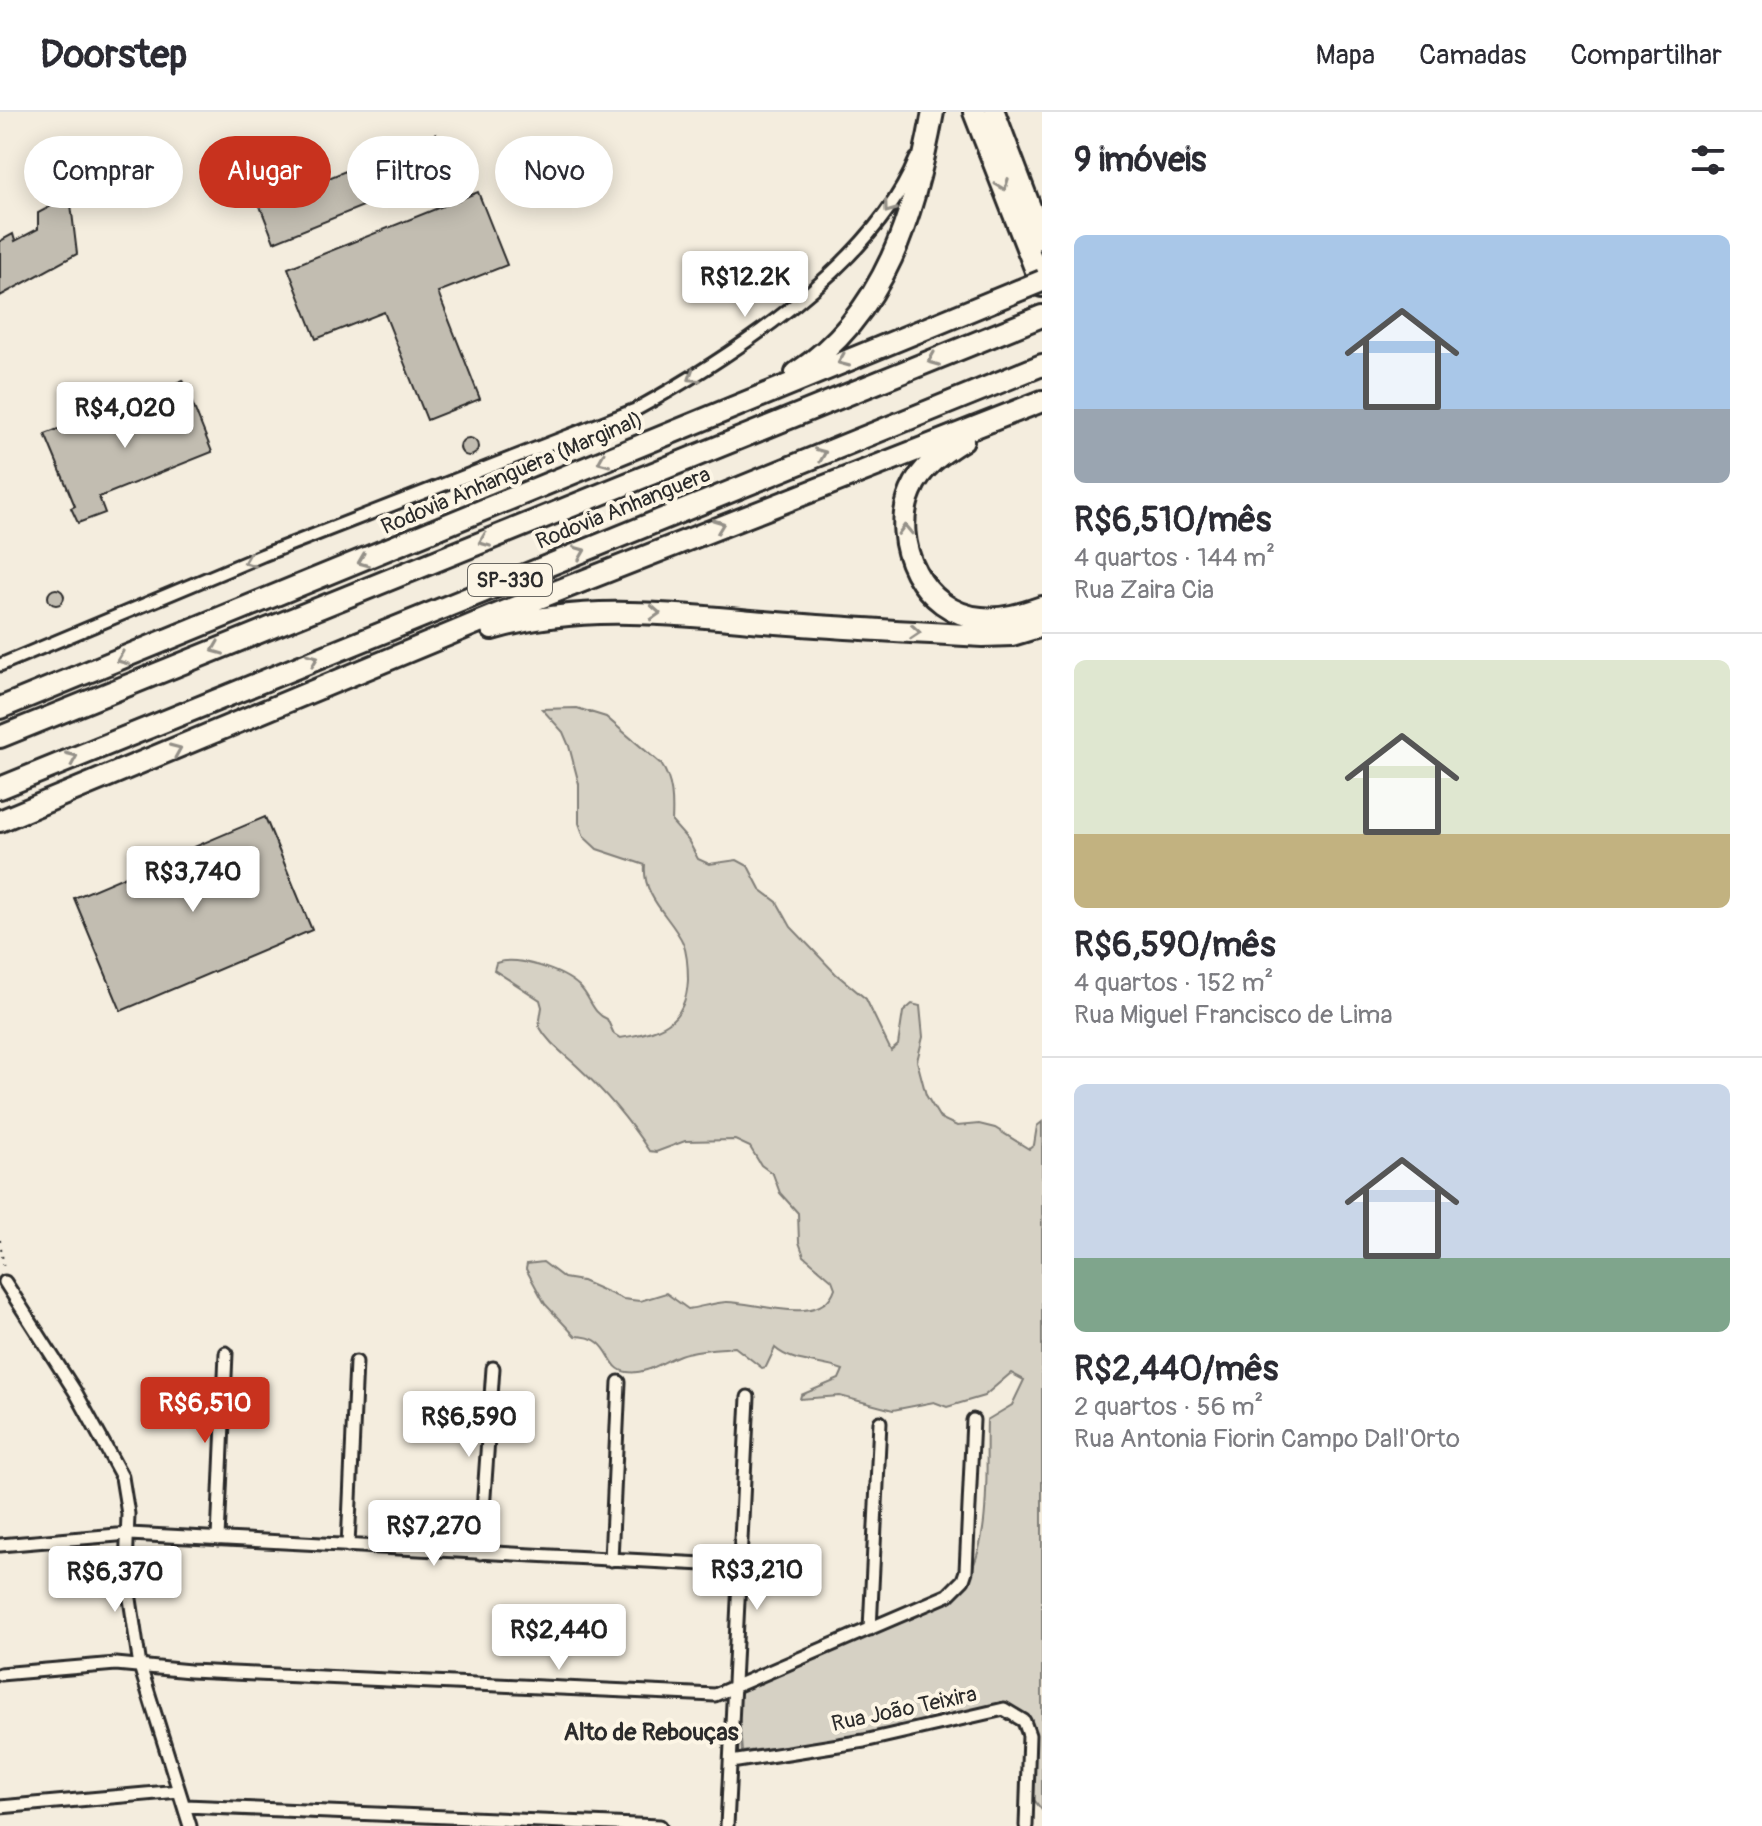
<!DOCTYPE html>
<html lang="pt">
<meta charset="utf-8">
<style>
:root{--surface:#fff;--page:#f7f7f7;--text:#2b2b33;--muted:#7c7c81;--line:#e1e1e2;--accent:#c8321e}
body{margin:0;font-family:Pangolin,sans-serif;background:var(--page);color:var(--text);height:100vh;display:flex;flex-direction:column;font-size:30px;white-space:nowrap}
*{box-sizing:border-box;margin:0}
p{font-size:26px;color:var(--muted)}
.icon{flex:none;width:44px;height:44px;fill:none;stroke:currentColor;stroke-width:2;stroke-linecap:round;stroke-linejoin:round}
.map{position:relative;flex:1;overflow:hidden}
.side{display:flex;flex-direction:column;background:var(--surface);width:720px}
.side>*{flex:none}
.hud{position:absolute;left:24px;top:24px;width:760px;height:72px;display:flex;gap:16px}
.price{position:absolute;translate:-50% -68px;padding:0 18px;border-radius:8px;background:#fff;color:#222;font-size:26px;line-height:52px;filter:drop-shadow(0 2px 4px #0008)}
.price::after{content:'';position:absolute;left:50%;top:48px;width:24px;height:18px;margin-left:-12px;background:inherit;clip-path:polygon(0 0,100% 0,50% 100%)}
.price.selected{background:var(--accent);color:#fff}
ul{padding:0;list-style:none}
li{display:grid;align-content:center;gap:16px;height:424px;padding:0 32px}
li+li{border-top:2px solid var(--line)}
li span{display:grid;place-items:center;height:248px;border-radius:12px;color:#555}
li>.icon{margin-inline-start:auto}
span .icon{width:144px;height:144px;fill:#fffc;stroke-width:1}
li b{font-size:34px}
h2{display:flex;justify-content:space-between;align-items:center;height:96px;padding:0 32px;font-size:34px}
.pill{padding:0 28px;border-radius:36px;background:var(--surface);box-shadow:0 4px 20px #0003;font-size:28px;line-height:72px}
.pill.selected{background:var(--accent);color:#fff}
header{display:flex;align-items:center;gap:48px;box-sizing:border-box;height:112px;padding:0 40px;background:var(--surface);border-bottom:2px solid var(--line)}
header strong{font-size:38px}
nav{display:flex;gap:44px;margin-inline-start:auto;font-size:28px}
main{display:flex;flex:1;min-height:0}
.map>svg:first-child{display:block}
.green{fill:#d6d1c4;stroke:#807e78;stroke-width:2}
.building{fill:#c2bdb1;stroke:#2b2b2b;stroke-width:2}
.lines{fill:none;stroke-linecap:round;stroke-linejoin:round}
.street-casing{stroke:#2b2b2b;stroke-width:17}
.highway-casing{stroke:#2b2b2b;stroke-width:26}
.path{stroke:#2b2b2b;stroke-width:2;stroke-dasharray:2 6;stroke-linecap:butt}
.street{stroke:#fcf5e5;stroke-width:11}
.highway{stroke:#fcf5e5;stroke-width:20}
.highway-bridge-casing{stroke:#2b2b2b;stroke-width:26;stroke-linecap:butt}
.highway-bridge{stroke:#fcf5e5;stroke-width:20}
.oneway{stroke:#949088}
.labels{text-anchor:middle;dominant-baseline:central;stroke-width:8;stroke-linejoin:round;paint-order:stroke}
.shield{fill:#fcf5e5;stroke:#6a6863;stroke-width:2}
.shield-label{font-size:20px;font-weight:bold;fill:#2b2b2b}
.street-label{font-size:22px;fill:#2b2b2b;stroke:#fcf5e5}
.neighbourhood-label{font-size:24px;font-weight:bold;fill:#2b2b2b;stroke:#fcf5e5}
</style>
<header>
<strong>Doorstep</strong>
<nav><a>Mapa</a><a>Camadas</a><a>Compartilhar</a></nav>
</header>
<main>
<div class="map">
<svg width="1042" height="1714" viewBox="0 0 1042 1714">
<rect width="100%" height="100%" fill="#f4edde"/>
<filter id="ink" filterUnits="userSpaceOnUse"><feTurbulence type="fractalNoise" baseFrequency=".0125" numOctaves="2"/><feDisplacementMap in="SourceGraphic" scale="16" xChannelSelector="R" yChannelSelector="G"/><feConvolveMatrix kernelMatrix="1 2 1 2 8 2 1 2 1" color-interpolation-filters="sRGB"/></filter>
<g filter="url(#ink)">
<!-- green -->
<path class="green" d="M577,596L606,605L661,652C673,669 673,690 672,710L688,728L698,747L709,752L737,748L748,754L760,777L777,790L791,815L836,862L866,887L891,939L898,933L903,900L912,892L920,894L923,925L917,949L926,983L940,1006L957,1014L979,1012L995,1016L1029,1037L1034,1033L1037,1014L1042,1010V1698L1032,1685L1027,1636L1007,1591L858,1624L742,1640L737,1578L956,1484C994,1439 985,1364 987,1308L1012,1293L1024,1268L1011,1261L984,1284L947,1295L934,1290L893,1298L840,1284L800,1287L801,1283L839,1267L843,1258C821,1249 793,1252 775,1236L766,1255L762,1256L735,1235C718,1237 697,1237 680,1243C663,1249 647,1263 627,1260C604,1257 614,1224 575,1224L545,1192L526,1157L527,1152L543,1150L564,1166L582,1169L623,1187L640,1189L666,1181L688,1197C701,1195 713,1191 726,1190C754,1189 822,1217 835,1176L832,1168L804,1144L799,1130L798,1101L780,1081L773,1062L761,1053L750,1035L735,1028L685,1029L656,1040L649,1039C629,1008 604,979 577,954C562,940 549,932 539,914L542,895L540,888L494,858L496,851C517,843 563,859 579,874C591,885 591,900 607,907L614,922L620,926C659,920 686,912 688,868C688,858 687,841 683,831C672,806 642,786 645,753L597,737L584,725L579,711V672L569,634L563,620L542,597Z"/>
<!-- building -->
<path class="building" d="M436,22L450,59L274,130L260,94Z
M478,80L507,153L438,180L480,287L427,308L384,200L316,227L288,156Z
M70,84L77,142L0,184V129L13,122L15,129L38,117V101Z
M183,268L212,340L99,385L105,401L78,411L71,396L75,394L45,322L117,294L127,318L174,299L164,276Z
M460 335a9 9 0 1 1 18 0a9 9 0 1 1-18 0Z
M48 485a8 8 0 1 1 16 0a8 8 0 1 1-16 0Z
M265,705L312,818L121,899L74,786Z"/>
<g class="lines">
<!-- street casing -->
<g class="street-casing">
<path id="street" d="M0,553L263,443L635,298C731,245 874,152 916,47
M5,1170L76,1281L122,1365L128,1402L126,1460L140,1554L190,1714
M218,1427L226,1241
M0,1433L129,1422L742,1454
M348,1434L356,1250
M480,1441L493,1256
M611,1448L619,1270
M870,1517L880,1310
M0,1562L116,1552L190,1559L715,1583L948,1483L963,1468L966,1459L973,1308
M731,1650L864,1629L1004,1597L1024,1609L1029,1623L1026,1714
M185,1694L660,1714
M0,1695L179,1679
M727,1714L748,1285"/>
</g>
<!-- highway casing -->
<g class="highway-casing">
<path id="highway" d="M974,0L1042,174
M994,0L1042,127
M796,261C886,202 915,100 933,0
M963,328C942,341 921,355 911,379C889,431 923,501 981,506C1003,508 1022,502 1042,495
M492,517C582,491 671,502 764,510C837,516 910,520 983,524L1012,523L1042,514
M0,596L993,189
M0,625L1042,204
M0,676L1042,253
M0,709L491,505L1042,289"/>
</g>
<!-- path -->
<path class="path" d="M0,1128L4,1157"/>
<!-- street -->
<use href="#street" class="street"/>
<!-- highway -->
<use href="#highway" class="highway"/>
<!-- highway-bridge casing -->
<g class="highway-bridge-casing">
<path id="highway-bridge" d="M993,189L1042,169"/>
</g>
<!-- highway-bridge -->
<use href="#highway-bridge" class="highway-bridge"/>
</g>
<!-- one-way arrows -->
<defs><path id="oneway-chevron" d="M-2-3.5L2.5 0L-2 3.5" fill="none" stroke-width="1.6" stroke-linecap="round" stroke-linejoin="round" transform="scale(2)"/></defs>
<g class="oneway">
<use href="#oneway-chevron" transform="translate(1003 73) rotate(69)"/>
<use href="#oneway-chevron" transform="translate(889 96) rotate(126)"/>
<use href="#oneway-chevron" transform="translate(933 248) rotate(158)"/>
<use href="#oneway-chevron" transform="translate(843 249) rotate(157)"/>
<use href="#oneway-chevron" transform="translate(693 265) rotate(147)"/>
<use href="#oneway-chevron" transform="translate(821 342) rotate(-22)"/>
<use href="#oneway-chevron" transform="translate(603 349) rotate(157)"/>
<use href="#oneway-chevron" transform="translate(719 413) rotate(-21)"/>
<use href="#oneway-chevron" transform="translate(905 418) rotate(-92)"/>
<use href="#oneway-chevron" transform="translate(484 429) rotate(158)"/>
<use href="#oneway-chevron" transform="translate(580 440) rotate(-22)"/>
<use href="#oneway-chevron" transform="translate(249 449) rotate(158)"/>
<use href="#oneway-chevron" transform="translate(363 449) rotate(158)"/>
<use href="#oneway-chevron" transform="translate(655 501) rotate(3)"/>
<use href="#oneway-chevron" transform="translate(915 520) rotate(4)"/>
<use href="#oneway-chevron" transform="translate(217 537) rotate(158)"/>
<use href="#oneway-chevron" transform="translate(122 547) rotate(158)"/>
<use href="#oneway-chevron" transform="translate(313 547) rotate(-22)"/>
<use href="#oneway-chevron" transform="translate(176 638) rotate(-23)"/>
<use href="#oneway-chevron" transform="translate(72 646) rotate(-23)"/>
</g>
</g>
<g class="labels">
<!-- shield labels -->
<rect class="shield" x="468" y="452" width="84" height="32" rx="6"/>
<g class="shield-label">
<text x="510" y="468">SP-330</text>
</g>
<!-- street labels -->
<g class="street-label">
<text transform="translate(512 361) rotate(-23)">Rodovia Anhanguera (Marginal)</text>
<text transform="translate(623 396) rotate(-22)">Rodovia Anhanguera</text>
<text transform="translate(904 1597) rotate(-12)">Rua João Teixira</text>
</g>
<!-- neighbourhood labels -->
<g class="neighbourhood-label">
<text x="651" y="1620">Alto de Rebouças</text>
</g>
</g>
</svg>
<b class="price" style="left:745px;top:207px">R$12.2K</b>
<b class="price" style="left:125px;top:338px">R$4,020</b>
<b class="price" style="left:193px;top:802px">R$3,740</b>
<b class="price selected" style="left:205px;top:1333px">R$6,510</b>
<b class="price" style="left:469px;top:1347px">R$6,590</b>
<b class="price" style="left:434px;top:1456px">R$7,270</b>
<b class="price" style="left:757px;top:1500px">R$3,210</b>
<b class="price" style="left:115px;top:1502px">R$6,370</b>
<b class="price" style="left:559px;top:1560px">R$2,440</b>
<div class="hud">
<a class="pill">Comprar</a>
<a class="pill selected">Alugar</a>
<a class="pill">Filtros</a>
<a class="pill">Novo</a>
</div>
</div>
<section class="side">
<h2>9 imóveis<svg class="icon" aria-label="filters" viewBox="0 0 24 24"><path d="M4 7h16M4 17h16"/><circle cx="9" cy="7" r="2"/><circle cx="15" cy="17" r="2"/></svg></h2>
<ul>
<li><span style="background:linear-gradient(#a9c7e8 70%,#9aa5b1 0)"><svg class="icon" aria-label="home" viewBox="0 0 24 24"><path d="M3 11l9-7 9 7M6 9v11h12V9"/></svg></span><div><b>R$6,510/mês</b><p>4 quartos · 144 m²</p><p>Rua Zaira Cia</p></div></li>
<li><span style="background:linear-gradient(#dfe7d0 70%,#c2b280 0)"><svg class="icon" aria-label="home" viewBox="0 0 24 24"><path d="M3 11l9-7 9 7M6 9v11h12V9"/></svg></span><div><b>R$6,590/mês</b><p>4 quartos · 152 m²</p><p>Rua Miguel Francisco de Lima</p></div></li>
<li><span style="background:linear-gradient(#c9d6e8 70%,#7fa58c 0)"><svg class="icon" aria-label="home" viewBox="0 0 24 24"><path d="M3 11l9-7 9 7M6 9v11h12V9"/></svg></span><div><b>R$2,440/mês</b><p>2 quartos · 56 m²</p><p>Rua Antonia Fiorin Campo Dall'Orto</p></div></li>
</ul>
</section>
</main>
